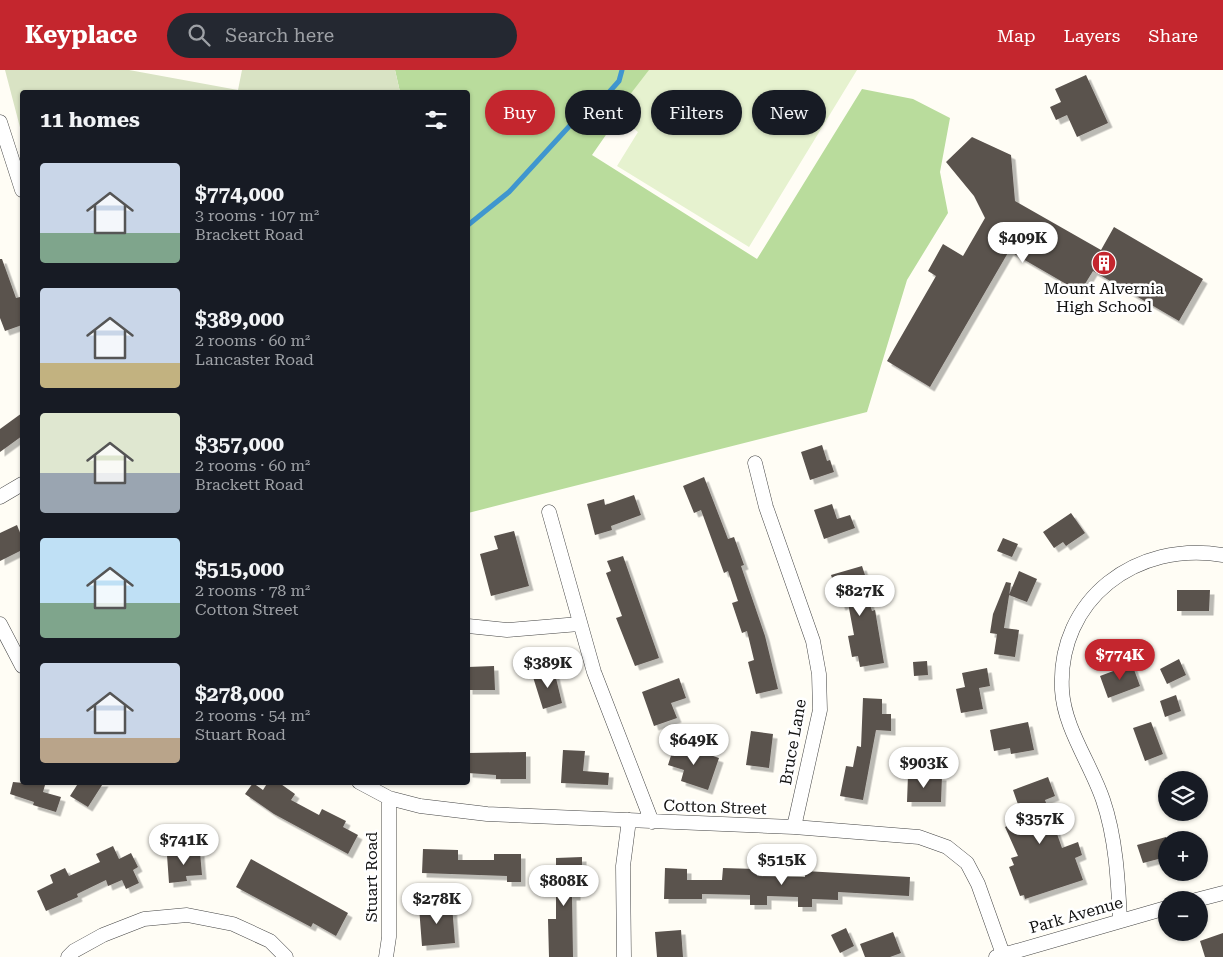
<!DOCTYPE html>
<meta charset="utf-8">
<style>
:root{--surface:#171b24;--page:#242831;--text:#f1f3f6;--muted:#9ea1a6;--accent:#c4262e}
body{margin:0;font-family:"Roboto Serif",serif;background:var(--page);color:var(--text);height:100vh;display:flex;flex-direction:column;font-size:19px;white-space:nowrap}
*{box-sizing:border-box;margin:0}
p{font-size:16px;color:var(--muted)}
.icon{flex:none;width:28px;height:28px;fill:none;stroke:currentColor;stroke-width:2;stroke-linecap:round;stroke-linejoin:round}
.map{position:relative;flex:1;overflow:hidden}
.details{position:absolute;left:20px;top:20px;width:450px;height:695px;display:flex;flex-direction:column;background:var(--surface);border-radius:5px;box-shadow:0 1px 4px #0004}
.details>*{flex:none}
.guide{position:absolute;left:485px;top:20px;width:475px;height:45px;display:flex;gap:10px}
.buttons{position:absolute;left:1158px;top:701px;display:grid;gap:10px}
.buttons a{display:grid;place-items:center;width:50px;height:50px;border-radius:50%;background:var(--surface);box-shadow:0 1px 4px #0004;font-size:25px}
.price{position:absolute;translate:-50% -42px;padding:0 11px;border-radius:18px;background:#fff;color:#222;font-size:16px;line-height:32px;filter:drop-shadow(0 1px 2px #0008)}
.price::after{content:'';position:absolute;left:50%;top:30px;width:15px;height:11px;margin-left:-8px;background:inherit;clip-path:polygon(0 0,100% 0,50% 100%)}
.price.selected{background:var(--accent);color:#fff}
ul{padding:0;list-style:none}
li{display:flex;align-items:center;gap:15px;height:125px;padding:0 20px}
li span{display:grid;place-items:center;flex:none;width:140px;height:100px;border-radius:5px;color:#555}
li>.icon{margin-inline-start:auto}
span .icon{width:60px;height:60px;fill:#fffc;stroke-width:1}
li b{font-size:21px}
h2{display:flex;justify-content:space-between;align-items:center;height:60px;padding:0 20px;font-size:21px}
.pill{padding:0 18px;border-radius:22px;background:var(--surface);box-shadow:0 1px 4px #0004;font-size:18px;line-height:45px}
.pill.selected{background:var(--accent);color:#fff}
header{display:flex;align-items:center;gap:30px;box-sizing:border-box;height:70px;padding:0 25px;background:var(--accent);color:#fff}
header strong{font-size:24px}
nav{display:flex;gap:28px;margin-inline-start:auto;font-size:18px}
.search{width:350px;height:45px;background:var(--page);display:flex;align-items:center;gap:12px;box-sizing:border-box;padding:0 18px;border-radius:28px;color:var(--muted);font-size:19px}
.map>svg:first-child{display:block}
.forest{fill:#b9dc9c}
.cemetery{fill:#d9e3c4}
.pitch{fill:#e6f2cf}
.lines{fill:none;stroke-linecap:round;stroke-linejoin:round}
.stream{stroke:#3f96cf;stroke-width:5}
.building{fill:#5a524d;filter:url(#shadow)}
.street-casing{stroke:#444;stroke-width:15}
.street{stroke:#fff;stroke-width:14}
.labels{text-anchor:middle;dominant-baseline:central;stroke-width:5;stroke-linejoin:round;paint-order:stroke}
.poi-label{font-size:16px;fill:#111;stroke:#fff}
.street-label{font-size:16px;fill:#111;stroke:#fff}
</style>
<header>
<strong>Keyplace</strong>
<div class="search"><svg class="icon" aria-label="search" viewBox="0 0 24 24"><circle cx="10" cy="10" r="6"/><path d="M15 15l6 6"/></svg>Search here</div>
<nav><a>Map</a><a>Layers</a><a>Share</a></nav>
</header>
<div class="map">
<svg width="1223" height="887" viewBox="0 0 1223 887">
<defs>
<filter id="shadow"><feDropShadow dx="4.5" dy="4.5" stdDeviation="0" flood-color="#0004"/></filter>
</defs>
<rect width="100%" height="100%" fill="#fffdf5"/>
<!-- forest -->
<path class="forest" d="M395,0H651L592,85L757,189L862,19L913,29L950,48L940,102L948,143L907,210L867,342L468,443V22H400Z"/>
<!-- cemetery -->
<path class="cemetery" d="M5,0H129L238,20L242,0H395L400,22H22V65Z"/>
<!-- pitch -->
<path class="pitch" d="M649,0H857L749,177L617,96L638,62L615,44Z"/>
<g class="lines">
<!-- stream -->
<path class="stream" d="M468,155L509,122L575,50L603,29L619,11L622,0"/>
</g>
<!-- building -->
<path class="building" d="M1086,5L1108,53L1077,67L1067,45L1056,50L1050,37L1061,32L1055,19Z
M972,67L1011,85L1015,131L1101,180L1114,157L1203,209L1179,251L1093,201L1080,222L1009,181L930,317L887,291L936,206L928,201L943,174L963,186L985,148L974,126L946,92Z
M0,189H2L16,228L20,227L22,235V255L5,261L0,248Z
M22,343V366L0,382V359Z
M822,375L827,391L830,390L834,402L810,410L801,382Z
M704,407L728,469L734,467L744,495L741,496L765,566L778,619L756,624L748,592L754,590L747,561L742,563L732,533L738,531L728,501L724,503L701,440L694,443L683,416Z
M634,425L641,445L611,456L612,460L595,465L587,434L604,429L605,435Z
M832,434L837,449L850,445L855,458L824,469L814,440Z
M1071,443L1085,463L1066,476L1063,472L1054,478L1043,462Z
M17,455L22,468V480L0,491V463Z
M514,461L529,516L491,526L480,484L498,479L494,466Z
M1003,468L1018,474L1012,487L997,481Z
M623,486L659,588L635,596L616,548L622,546L606,503L611,501L607,491Z
M862,496L867,511L863,513L872,541L875,540L884,593L860,597L858,586L852,587L848,566L854,565L848,533L841,536L831,505Z
M1019,501L1037,509L1027,532L1009,525Z
M1006,512L1011,513L1004,558L1019,560L1015,587L994,584L997,564L990,563L993,544Z
M1177,520H1210L1209,541H1177Z
M1179,589L1186,605L1167,614L1160,599Z
M927,591L928,605L914,606L913,592Z
M1132,594L1140,616L1108,628L1100,606Z
M494,596L495,620H468V597Z
M987,598L990,616L979,618L983,639L961,643L956,619L965,617L962,603Z
M554,600L562,633L543,639L533,607Z
M679,608L686,628L671,633L677,648L654,656L642,622Z
M1176,625L1181,641L1165,647L1160,631Z
M863,628L882,629V644H891V661L876,660L863,730L840,726L846,696L853,697L857,676L861,677Z
M1028,652L1034,680L1011,684L1010,678L994,681L990,660Z
M1151,652L1163,684L1145,691L1133,658Z
M751,661L773,664L769,698L746,695Z
M675,673L719,688L708,720L681,711L684,700L668,695Z
M563,680L585,681L583,701L609,703L608,715L561,713Z
M526,682V709H496V705L468,703V683Z
M908,705L942,706L941,732H907Z
M1048,707L1055,726L1045,730L1062,778L1078,772L1082,785L1075,788L1083,810L1025,829L1024,825L1020,826L1009,797L1014,795L1011,788L1018,786L1005,757L1023,749L1013,720Z
M13,712L45,715L43,722L61,727L56,742L33,735L34,732L10,724Z
M79,712H104L88,737L70,726Z
M268,712H278L295,724L291,730L319,745L322,739L346,751L343,757L358,765L348,784L274,744L245,724L253,713L263,720Z
M1166,767V787L1143,793L1137,775Z
M113,776L119,789L131,783L138,797L133,800L139,813L126,819L122,810L108,816L106,810L77,824L78,827L46,841L37,821L53,813L50,805L65,798L69,806L100,792L96,784Z
M423,779L458,780V790H494V784H521V812H507V806L422,803Z
M200,782L202,805L186,806L187,811L169,813L167,785Z
M582,787V806H576V826H572L573,887H549L548,849H556V788Z
M251,789L348,843L336,866L313,853L311,857L236,817Z
M665,798L687,799V810H722L723,798L757,799V806L805,807V801L910,807L909,826L838,822V830L812,829V837H798V827L767,826V835H750V825L702,824V829H664Z
M452,835L455,873L422,876L419,837Z
M846,858L854,876L840,883L831,865Z
M681,860L683,887H657L655,862Z
M893,862L901,883L890,887H865L860,874Z
M1223,863V887H1205L1200,871Z"/>
<g class="lines">
<!-- street casing -->
<g class="street-casing">
<path id="street" d="M0,52L22,120
M755,393L766,437L813,571L819,604L820,640L794,757
M0,427L22,414
M549,442L594,602L652,752
M0,554L22,596
M468,556L507,560L579,554
M359,712L389,728L420,736L487,744L794,757L919,767L947,777L967,793L978,814L1004,887
M1196,830L1223,823
M1120,850C1118,810 1116,768 1103,730C1091,694 1064,658 1062,620C1057,529 1137,470 1223,485
M68,887L74,881L103,865L144,849L187,845L233,854L270,871L286,887
M386,887L389,867V728
M624,887L623,796L629,750
M996,887L1166,838"/>
</g>
<!-- street -->
<use href="#street" class="street"/>
</g>
<!-- icons -->
<defs>
<g id="building-disc" transform="scale(1.25)"><circle r="9.5" fill="#c4262e" stroke="#fff"/><path d="M-4-6H4V6H1V3H-1V6H-4ZM-2.5-4.3h1.7v1.8h-1.7ZM.8-4.3h1.7v1.8H.8ZM-2.5-1h1.7V.8h-1.7ZM.8-1h1.7V.8H.8Z" fill="#fff"/></g>
</defs>
<g fill-rule="evenodd">
<use href="#building-disc" x="1104" y="193"/>
</g>
<g class="labels">
<!-- poi labels -->
<g class="poi-label">
<text x="1104" y="218">Mount Alvernia<tspan x="1104" dy="18">High School</tspan></text>
</g>
<!-- street labels -->
<g class="street-label">
<text transform="translate(793 672) rotate(-80)">Bruce Lane</text>
<text transform="translate(715 737) rotate(2)">Cotton Street</text>
<text transform="translate(371 807) rotate(-90)">Stuart Road</text>
<text transform="translate(1076 845) rotate(-16)">Park Avenue</text>
</g>
</g>
</svg>
<div class="buttons">
<a><svg class="icon" aria-label="layers" viewBox="0 0 24 24"><path d="M12 4l9 5-9 5-9-5zM3 14l9 5 9-5"/></svg></a>
<a>+</a>
<a>−</a>
</div>
<b class="price" style="left:1023px;top:194px">$409K</b>
<b class="price" style="left:860px;top:547px">$827K</b>
<b class="price selected" style="left:1120px;top:611px">$774K</b>
<b class="price" style="left:548px;top:619px">$389K</b>
<b class="price" style="left:694px;top:696px">$649K</b>
<b class="price" style="left:924px;top:719px">$903K</b>
<b class="price" style="left:1040px;top:775px">$357K</b>
<b class="price" style="left:184px;top:796px">$741K</b>
<b class="price" style="left:782px;top:816px">$515K</b>
<b class="price" style="left:564px;top:837px">$808K</b>
<b class="price" style="left:437px;top:855px">$278K</b>
<div class="guide">
<a class="pill selected">Buy</a>
<a class="pill">Rent</a>
<a class="pill">Filters</a>
<a class="pill">New</a>
</div>
<section class="details">
<h2>11 homes<svg class="icon" aria-label="filters" viewBox="0 0 24 24"><path d="M4 7h16M4 17h16"/><circle cx="9" cy="7" r="2"/><circle cx="15" cy="17" r="2"/></svg></h2>
<ul>
<li><span style="background:linear-gradient(#c9d6e8 70%,#7fa58c 0)"><svg class="icon" aria-label="home" viewBox="0 0 24 24"><path d="M3 11l9-7 9 7M6 9v11h12V9"/></svg></span><div><b>$774,000</b><p>3 rooms · 107 m²</p><p>Brackett Road</p></div></li>
<li><span style="background:linear-gradient(#c9d6e8 75%,#c2b280 0)"><svg class="icon" aria-label="home" viewBox="0 0 24 24"><path d="M3 11l9-7 9 7M6 9v11h12V9"/></svg></span><div><b>$389,000</b><p>2 rooms · 60 m²</p><p>Lancaster Road</p></div></li>
<li><span style="background:linear-gradient(#dfe7d0 60%,#9aa5b1 0)"><svg class="icon" aria-label="home" viewBox="0 0 24 24"><path d="M3 11l9-7 9 7M6 9v11h12V9"/></svg></span><div><b>$357,000</b><p>2 rooms · 60 m²</p><p>Brackett Road</p></div></li>
<li><span style="background:linear-gradient(#bfe0f5 65%,#7fa58c 0)"><svg class="icon" aria-label="home" viewBox="0 0 24 24"><path d="M3 11l9-7 9 7M6 9v11h12V9"/></svg></span><div><b>$515,000</b><p>2 rooms · 78 m²</p><p>Cotton Street</p></div></li>
<li><span style="background:linear-gradient(#c9d6e8 75%,#b9a48a 0)"><svg class="icon" aria-label="home" viewBox="0 0 24 24"><path d="M3 11l9-7 9 7M6 9v11h12V9"/></svg></span><div><b>$278,000</b><p>2 rooms · 54 m²</p><p>Stuart Road</p></div></li>
</ul>
</section>
</div>
